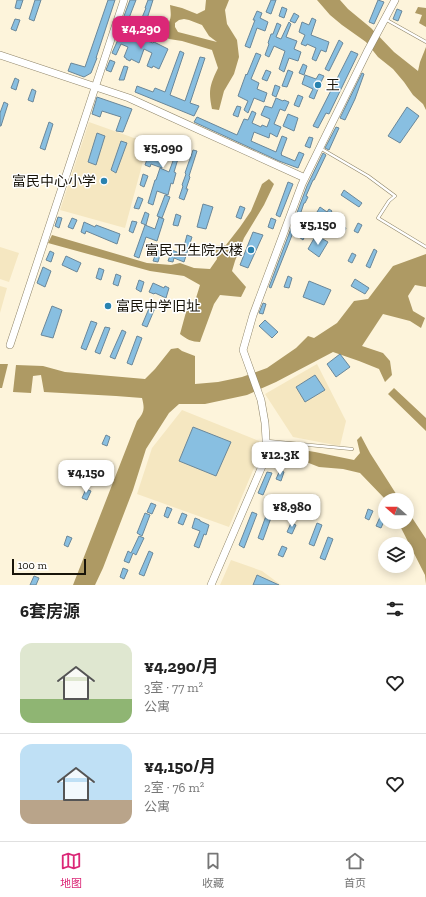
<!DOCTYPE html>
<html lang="zh">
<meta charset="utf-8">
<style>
:root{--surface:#fff;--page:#f6f6f6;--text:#222;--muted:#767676;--line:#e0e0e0;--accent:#db2777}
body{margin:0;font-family:"Zilla Slab","Noto Sans SC",serif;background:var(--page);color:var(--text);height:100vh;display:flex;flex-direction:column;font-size:15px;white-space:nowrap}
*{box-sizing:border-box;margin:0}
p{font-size:13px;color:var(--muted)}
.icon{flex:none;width:22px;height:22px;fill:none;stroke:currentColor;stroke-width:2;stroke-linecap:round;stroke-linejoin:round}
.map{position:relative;height:585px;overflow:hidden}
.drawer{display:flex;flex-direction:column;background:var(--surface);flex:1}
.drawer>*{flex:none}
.needle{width:26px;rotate:290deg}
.controls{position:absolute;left:378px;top:493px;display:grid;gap:8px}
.controls a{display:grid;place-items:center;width:36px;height:36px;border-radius:50%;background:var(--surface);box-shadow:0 2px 10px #0003;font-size:20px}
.scale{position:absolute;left:12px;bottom:10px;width:74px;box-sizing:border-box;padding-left:4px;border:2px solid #181409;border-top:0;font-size:11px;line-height:14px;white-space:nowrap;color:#181409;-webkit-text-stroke:3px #fff;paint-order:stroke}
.price{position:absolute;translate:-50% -34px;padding:0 9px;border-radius:8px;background:#fff;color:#222;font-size:13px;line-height:26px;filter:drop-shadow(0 1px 2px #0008)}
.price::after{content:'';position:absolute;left:50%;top:24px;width:12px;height:9px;margin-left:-6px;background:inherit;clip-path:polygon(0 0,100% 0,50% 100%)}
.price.on{background:var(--accent);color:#fff}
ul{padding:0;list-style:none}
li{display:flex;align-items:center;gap:12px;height:100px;padding:0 20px}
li+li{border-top:1px solid var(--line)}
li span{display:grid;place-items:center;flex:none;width:112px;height:80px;border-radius:12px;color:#555}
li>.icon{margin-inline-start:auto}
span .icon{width:48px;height:48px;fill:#fffc;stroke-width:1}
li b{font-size:17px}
h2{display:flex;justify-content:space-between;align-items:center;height:48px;padding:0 20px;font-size:17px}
.tabs{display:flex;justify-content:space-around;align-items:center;height:56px;border-top:1px solid var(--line);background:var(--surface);font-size:11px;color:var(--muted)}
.tabs a{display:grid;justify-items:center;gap:2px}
.tabs .on{color:var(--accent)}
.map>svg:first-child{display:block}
.built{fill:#f5e7c1}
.water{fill:#ae9a64;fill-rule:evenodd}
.building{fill:#88bfe1;stroke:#6a8799}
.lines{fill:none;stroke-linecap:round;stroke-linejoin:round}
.lane-casing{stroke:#8e8468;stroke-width:3.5}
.secondary-casing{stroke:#8e8468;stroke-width:8}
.lane{stroke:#fff;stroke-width:2.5}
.secondary{stroke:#fff;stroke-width:7}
.poi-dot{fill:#2983b0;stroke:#fff;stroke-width:1.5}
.labels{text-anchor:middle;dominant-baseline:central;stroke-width:3;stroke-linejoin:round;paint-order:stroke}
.poi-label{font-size:14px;fill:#181409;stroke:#fff;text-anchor:start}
</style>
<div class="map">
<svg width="426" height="585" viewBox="0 0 426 585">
<rect width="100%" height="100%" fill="#fdf4db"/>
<!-- built -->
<path class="built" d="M89,122L148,143L125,228L60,210Z
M0,247L19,253L9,282L0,279Z
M0,286L7,288L0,313Z
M317,364L346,421L340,446L293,437L265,394Z
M182,410L259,441L262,449L229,527L137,494L152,448Z
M231,560L262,571L281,585H220Z"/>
<!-- water -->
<path class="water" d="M206,0H229L225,10L227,24L237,40L239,57L234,74L224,91L219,110L212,109C208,90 210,85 218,68L212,50L182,41L169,39L155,29L159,27H166C172,19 171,15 170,5L182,8L197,14L205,10ZM184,19L189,20L202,25L209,36L217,42L178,32L175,27V23L179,20Z
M317,0H340L348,9L371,28L394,52L418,71L420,62L426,47V110L423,104L413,95L404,82L393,69L378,57L366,42L342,25L330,15Z
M418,7L426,8V27L419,23L422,15L415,13Z
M269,179L274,184L264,205L244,238L235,261L232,271L246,287L241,297L220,295L214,304L200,342C192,342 186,339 180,334L186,312L196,298L200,285L184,276L150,271L48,243L52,235L147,263L171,265L180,263L194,268L210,269L217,259L214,246L226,245L240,227L251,211L262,184Z
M426,254V287L415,285L408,296L413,311L425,318L421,328L410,321L383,314L362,346L383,353L390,361L392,375L385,382L379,369L359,361L333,352L276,382L247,395L205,404H179L169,413L146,449L133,490L103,568L95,585H73L137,421C144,413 145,409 142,398L116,396L44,392L41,375L33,376L31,393L13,392L16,365L43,366L65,372L145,379L155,369L171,349L178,348L182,351L195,356V384L218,382L242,377L267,368L296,348L308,336L314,338L337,323L354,301L368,299L393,266Z
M0,364H8L2,388H0Z
M394,388L426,418V431L388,394Z
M361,436L370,453L400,500H386L360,473L343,469L319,467L301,460L303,450L315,452L354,460L360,453L357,440Z
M407,510L426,539V584L425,575L398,522H407Z"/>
<!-- building -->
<path class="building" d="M17,0H23L20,9L15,8Z
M35,0H41L34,21L29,19Z
M108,0H115L96,58H97L91,73L84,77L68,71L71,63L85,67Z
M130,0H136L129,18L124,16Z
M148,0H153L146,22L141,20L146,8H145Z
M271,0H276L271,14L266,12Z
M378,0L384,2L374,24L369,22Z
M282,7L287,9L284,18L279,16Z
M397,9L402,11L398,21L393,19Z
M257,11L262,13L260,18L268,22L265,31L257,28L250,48L245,46L255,20H253Z
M294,13L299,16L295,23L290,21Z
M312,18L316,20L311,35L329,42L326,52L321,50L316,61L312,59L316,48L307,44L306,46L301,44L305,35L299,32L302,22L309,25Z
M15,19L20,20L16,31L11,29Z
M289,22L291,24L286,37L297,41L294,49L301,52L298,61L289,58L284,72L279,69L285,51L274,46L269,57L265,55L269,44L268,43L271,34H273L277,23L281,25L276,37L281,39Z
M121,33L142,40V39L153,43L154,42L168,49L159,69L153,66L152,68L147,66L152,53L144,49L139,63L131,59L130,61L126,59V58L124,57L128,47L121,44L116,55L112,53Z
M339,40L343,43L329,71L325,69Z
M180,51L184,53L170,95L185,101L200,57L205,58L190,103L199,106L194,116L135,92L137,86L153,92L155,88L165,92Z
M351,51L358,54L329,114L326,113L318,128L313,126Z
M256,53L261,55L251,79L259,83L257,89L267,93L264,102L254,98L248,113L244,110L248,101L238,96L246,74L247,75Z
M110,60L115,62L111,72L106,70Z
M303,64L307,66L304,75L299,73Z
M124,66L128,67L124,80H119Z
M266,70L271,72L267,81L262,79Z
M288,70L293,72L287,87L282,86Z
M362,73L364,74L355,99L345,120L340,118Z
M319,74L324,76L321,82L322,83L319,89H318L314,99L309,97L313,89L302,84L305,75L316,79Z
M15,78L19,80L16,90L11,88Z
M275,85L280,87L276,97L272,95Z
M32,89L36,91L33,102L28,100Z
M298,95L303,97L299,107L294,105Z
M97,97L132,109L123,132L116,131L121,117L102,111L100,117L92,114Z
M276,98L283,101L284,100L289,102L285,111L280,109L274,124L281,127L277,137L270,133L269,138L254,132L251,141L276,152L282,136L287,138L281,154H282L281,155L295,161L299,152L304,154L298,168L279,161L194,122L197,117L237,135L244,119L248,120L252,111L256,113L252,123L261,127L262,125L267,127L270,119L261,115L265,106L272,108Z
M4,102L8,104L1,126H0V113Z
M237,106L241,107L238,117L233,115Z
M407,107L419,116L400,143L388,136Z
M288,114L298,118L294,131L283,126Z
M49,122L53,124L45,150L40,148Z
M336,127L339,128L329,150L325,148Z
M97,133L105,136L96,165L88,162Z
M309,137L313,138L310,148L305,146Z
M121,141L127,143L116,173L111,170Z
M165,144L181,149L174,172L176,173L173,184L171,183L168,195L157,191L153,205L148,203L155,180H156L160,168L169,172L174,158L166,156L162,168L151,164L150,167L145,165L152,145L163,149Z
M193,150L197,151L189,176L190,177L186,189H188L184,200L179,198L183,186L182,185L186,174L185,173Z
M323,153L326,155L314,180H313L306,196L308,197L305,203H304L300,215L271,288L269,287L307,186Z
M143,174L148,176L144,187L140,185Z
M288,182L293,184L280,217L276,215Z
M344,190L362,203L359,207L341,195Z
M165,195L170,197L162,218L157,216Z
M138,197L143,199L139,209L134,208Z
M203,204L213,207L206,229L197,227Z
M240,206L245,208L241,219L236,217Z
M320,207L327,212L329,209L332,211L323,224L320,222L323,216L317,212Z
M145,212L149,214L146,225L141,223Z
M176,214L181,216L178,226L173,225Z
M58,217L62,218L59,228L55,226Z
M159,217L164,219L157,241L146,237L139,258L134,256L145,225L155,229Z
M72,218L77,220L73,229L68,227Z
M271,218L276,220L273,229L268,227Z
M132,221L137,222L133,233L129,231Z
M84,222L95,227L96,225L120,234L117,244L86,231L85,234L81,232Z
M358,223L362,225L358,233L354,231Z
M342,226L346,228L342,236L338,234Z
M303,229L307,231L303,240L299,237Z
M253,232L263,235L248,268L240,265Z
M187,235L192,237L184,262L174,258L173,262L168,261L172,250L182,254Z
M316,235L328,242L319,257L308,249Z
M374,249L377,251L370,268L366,266Z
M157,250L161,252L158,262L153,261Z
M50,251L54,253L51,262L46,260Z
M352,253L356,255L352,263L348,261Z
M66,256L81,263L77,272L62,265Z
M43,267L51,271L45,287L37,283Z
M99,268L104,270L101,280L96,278Z
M116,274L121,276L118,286L113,284Z
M288,276L292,278L289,288L284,287Z
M355,279L369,288L365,294L351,286Z
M139,280L144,282L141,292L136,289Z
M309,281L331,290L324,305L303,297Z
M153,283L164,288L165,286L169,288L166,298L155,293L154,294L149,292Z
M263,303L266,304L263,314L259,313Z
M52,306L62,310L53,338L41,335Z
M150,306L155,308L147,327L142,325Z
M265,320L278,332L272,338L259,326Z
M91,321L97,323L86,350L81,348Z
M105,327L110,328L100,354L95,352Z
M122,330L126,332L115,359L110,357Z
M137,336L142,338L132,365L127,363Z
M340,354L350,367L336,377L327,364Z
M315,375L325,390L305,402L296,387Z
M193,427L231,442L216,476L179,461Z
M106,435L110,437L107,446L102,444Z
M274,454L279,456L275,465L270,463Z
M93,462L98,464L90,486L85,484L90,472L89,471Z
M280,470L284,472L281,481L276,479Z
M267,472L272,473L263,495L258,493Z
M86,489L91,491L87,500L82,498Z
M271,502L276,504L263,540L258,538Z
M151,503L156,505L152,514L147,512Z
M167,507L172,509L168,518L164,516Z
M368,509L373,511L369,520L365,518Z
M252,512L257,514L244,548L239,545Z
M145,513L150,515L142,536L137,533Z
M182,513L187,515L183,525L178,523Z
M380,517L385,519L381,528L376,526Z
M195,518L200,520V521L209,525L206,535L204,534L199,548L194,546L200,531L192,528Z
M291,523L296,525L292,534L287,532Z
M317,523L322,525L314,546L309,544Z
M67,536L72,538L68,547L64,545Z
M139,536L144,538L136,555L133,553L129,563L124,561L128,551L131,553Z
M328,537L333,539L325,560L320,558Z
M282,546L287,548L283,557L278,555Z
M149,551L153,553L144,576L139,574Z
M123,568L128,570L124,579L120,577Z
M257,575L279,585H253Z
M34,576L39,578L36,585H30Z"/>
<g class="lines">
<!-- lane casing -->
<g class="lane-casing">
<path id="lane" d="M385,19L426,42
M320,148L368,176L395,196L389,201L378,218L426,247
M267,441L352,449"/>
</g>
<!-- secondary casing -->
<g class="secondary-casing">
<path id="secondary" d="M0,55L129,98L305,178
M10,345L124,0
M211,585L263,464L266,451V439L265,423L261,400L243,350L253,315L302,184L367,52L395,0"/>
</g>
<!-- lane -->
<use href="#lane" class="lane"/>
<!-- secondary -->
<use href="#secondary" class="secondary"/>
</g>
<!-- markers -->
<g class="poi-dot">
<circle cx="318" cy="85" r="4"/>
<circle cx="104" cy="181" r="4"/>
<circle cx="251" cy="250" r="4"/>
<circle cx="108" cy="306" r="4"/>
</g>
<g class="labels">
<!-- poi labels -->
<g class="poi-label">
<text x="326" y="85">王</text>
<text x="96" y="181" text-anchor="end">富民中心小学</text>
<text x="243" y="250" text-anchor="end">富民卫生院大楼</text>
<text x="116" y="306">富民中学旧址</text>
</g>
</g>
</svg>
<div class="controls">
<a><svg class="needle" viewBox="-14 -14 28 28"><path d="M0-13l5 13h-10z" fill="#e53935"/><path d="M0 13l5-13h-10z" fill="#767676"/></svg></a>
<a><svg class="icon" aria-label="layers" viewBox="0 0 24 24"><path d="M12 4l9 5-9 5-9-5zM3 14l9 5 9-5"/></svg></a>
</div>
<div class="scale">100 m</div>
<b class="price on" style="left:141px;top:50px">¥4,290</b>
<b class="price" style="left:163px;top:169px">¥5,090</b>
<b class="price" style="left:318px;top:246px">¥5,150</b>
<b class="price" style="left:280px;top:476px">¥12.3K</b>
<b class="price" style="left:86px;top:494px">¥4,150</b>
<b class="price" style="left:292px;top:528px">¥8,980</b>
</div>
<section class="drawer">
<h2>6套房源<svg class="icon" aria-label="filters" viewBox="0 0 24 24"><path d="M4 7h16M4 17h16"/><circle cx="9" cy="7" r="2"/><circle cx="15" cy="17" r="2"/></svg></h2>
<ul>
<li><span style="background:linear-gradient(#dfe7d0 70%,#8fb573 0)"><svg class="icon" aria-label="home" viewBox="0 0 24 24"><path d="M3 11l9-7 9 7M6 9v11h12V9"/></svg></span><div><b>¥4,290/月</b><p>3室 · 77 m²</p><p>公寓</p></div><svg class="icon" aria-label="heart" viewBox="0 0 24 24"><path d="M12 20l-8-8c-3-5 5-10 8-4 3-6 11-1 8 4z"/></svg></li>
<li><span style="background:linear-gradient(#bfe0f5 70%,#b9a48a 0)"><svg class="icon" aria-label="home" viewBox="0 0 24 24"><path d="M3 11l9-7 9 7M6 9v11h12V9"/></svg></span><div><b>¥4,150/月</b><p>2室 · 76 m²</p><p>公寓</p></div><svg class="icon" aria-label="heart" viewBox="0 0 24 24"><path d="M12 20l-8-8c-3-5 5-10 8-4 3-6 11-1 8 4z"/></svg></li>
</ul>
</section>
<nav class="tabs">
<a class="on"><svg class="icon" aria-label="map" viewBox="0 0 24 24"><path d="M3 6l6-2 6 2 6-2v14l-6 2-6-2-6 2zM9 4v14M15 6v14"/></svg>地图</a>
<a><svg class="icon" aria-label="saved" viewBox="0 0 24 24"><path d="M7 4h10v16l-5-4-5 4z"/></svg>收藏</a>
<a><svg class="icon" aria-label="home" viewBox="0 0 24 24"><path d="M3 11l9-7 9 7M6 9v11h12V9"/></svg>首页</a>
</nav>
